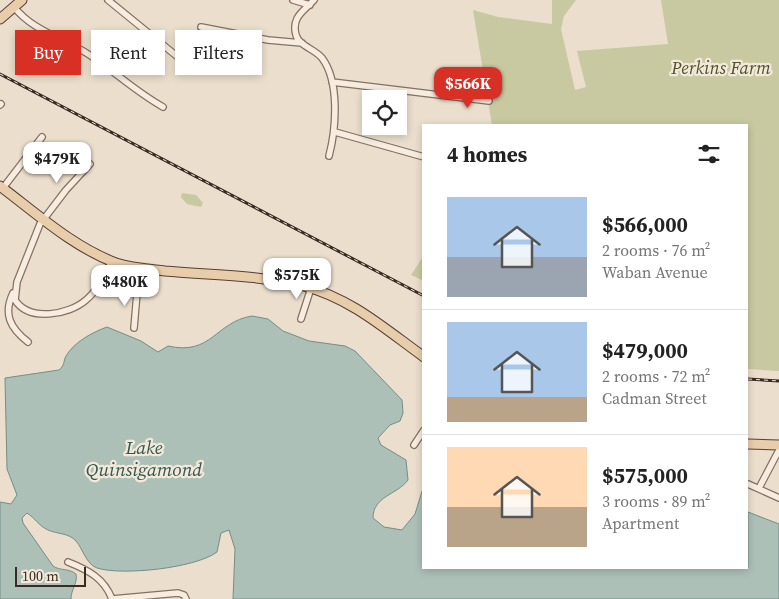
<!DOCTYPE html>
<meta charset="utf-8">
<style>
:root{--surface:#fff;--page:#f6f6f6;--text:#222;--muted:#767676;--line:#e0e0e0;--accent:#d93025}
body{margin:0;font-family:"Source Serif 4",serif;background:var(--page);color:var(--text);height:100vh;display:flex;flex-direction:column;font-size:19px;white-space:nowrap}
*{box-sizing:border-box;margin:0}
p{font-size:16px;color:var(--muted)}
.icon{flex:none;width:28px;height:28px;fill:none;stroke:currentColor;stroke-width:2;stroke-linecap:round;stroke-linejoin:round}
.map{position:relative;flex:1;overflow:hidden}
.details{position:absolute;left:422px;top:124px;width:326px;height:445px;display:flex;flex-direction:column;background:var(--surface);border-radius:0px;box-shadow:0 2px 8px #0003}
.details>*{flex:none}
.banner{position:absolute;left:15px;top:30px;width:332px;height:45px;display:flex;gap:10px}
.buttons{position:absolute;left:362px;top:90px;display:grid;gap:10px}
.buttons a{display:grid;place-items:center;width:45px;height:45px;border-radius:0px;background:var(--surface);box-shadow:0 2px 8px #0003;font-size:25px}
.scale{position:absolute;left:15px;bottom:12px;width:71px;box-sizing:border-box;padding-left:5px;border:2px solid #392b23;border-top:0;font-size:14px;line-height:18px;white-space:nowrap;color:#392b23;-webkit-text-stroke:4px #f3e9db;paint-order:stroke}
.price{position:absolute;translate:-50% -42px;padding:0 11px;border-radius:10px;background:#fff;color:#222;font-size:16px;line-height:32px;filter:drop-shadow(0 1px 2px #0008)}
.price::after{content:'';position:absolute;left:50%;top:30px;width:15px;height:11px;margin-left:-8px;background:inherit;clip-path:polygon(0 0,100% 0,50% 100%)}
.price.on{background:var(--accent);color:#fff}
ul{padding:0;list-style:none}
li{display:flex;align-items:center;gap:15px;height:125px;padding:0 25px}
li+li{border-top:1px solid var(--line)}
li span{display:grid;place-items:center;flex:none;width:140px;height:100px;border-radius:0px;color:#555}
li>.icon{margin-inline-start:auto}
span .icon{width:60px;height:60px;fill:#fffc;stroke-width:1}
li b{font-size:21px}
h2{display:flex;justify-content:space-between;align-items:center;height:60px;padding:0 25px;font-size:21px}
.chip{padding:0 18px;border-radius:0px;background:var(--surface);box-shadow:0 2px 8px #0003;font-size:18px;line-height:45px}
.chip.on{background:var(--accent);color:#fff}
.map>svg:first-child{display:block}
.green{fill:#c8c8a1}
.water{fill:#acc0b8;stroke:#738e84}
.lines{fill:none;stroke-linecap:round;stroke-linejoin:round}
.minor-casing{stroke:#867162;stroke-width:8}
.primary-casing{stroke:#554035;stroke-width:11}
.minor{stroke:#f6ecdf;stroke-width:5.5}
.primary{stroke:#e8cdaa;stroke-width:9}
.rail-casing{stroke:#392b23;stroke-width:3}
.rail{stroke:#f3e9db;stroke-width:1;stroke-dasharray:4;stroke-linecap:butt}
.labels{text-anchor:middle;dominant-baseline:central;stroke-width:4.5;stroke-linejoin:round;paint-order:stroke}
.park-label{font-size:18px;font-style:italic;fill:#4e532c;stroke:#f3e9db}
.water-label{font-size:19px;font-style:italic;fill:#345750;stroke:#f3e9db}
</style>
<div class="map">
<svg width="779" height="599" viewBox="0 0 779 599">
<rect width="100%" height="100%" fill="#ebdecc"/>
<!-- green -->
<path class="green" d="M552,0H576L564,16L561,29L575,90L586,87L577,51L668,44L661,0H779V371L748,369V125H492L473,10L498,17L552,24Z
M182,193L196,195L203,203L201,207L187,204L181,197Z
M424,255V281L411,275Z"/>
<!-- water -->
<path class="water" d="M252,316L268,319L283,331L309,341L345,346L355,351L402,400L403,413L400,421L390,425L378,438L381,445L406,460L408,480C397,495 373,496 373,518L384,527L402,530L415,514L424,485V568H748V512L779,524V599H233L235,549L229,530L221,533L217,552C196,568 122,576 97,568C86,564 83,549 76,541C69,533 57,534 48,530C39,526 35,518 27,513L22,518L23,523L53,566C60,571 69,568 76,574C78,583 71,589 71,599H0V502L11,504L17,495L7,469L5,378L59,370C65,365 63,362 66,356C74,342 93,332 107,327L141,341L158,352L168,346C212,356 215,322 252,316Z"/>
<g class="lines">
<!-- minor casing -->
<g class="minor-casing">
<path id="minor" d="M108,0L184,62
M293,0L310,5
M314,0C304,11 291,17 296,35C299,46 315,49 322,58C340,82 336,129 329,156
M14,7C33,31 63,38 88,54C114,71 136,92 163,107
M201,27L268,40L302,43
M332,82L489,101
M0,105L1,104
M335,132L424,157
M90,164L66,190L40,224L17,282L15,300C29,322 69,315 86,300C98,290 105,274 112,261
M3,188L42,137
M13,293C3,314 10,328 28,342
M301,319L311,288
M134,328L137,293L142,269
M414,445L424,430
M748,484L779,498
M759,488L779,450
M68,562C88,570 104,578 112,599
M112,599L178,593L184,595L186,599"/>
</g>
<!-- primary casing -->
<g class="primary-casing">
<path id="primary" d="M0,19L22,0
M0,186C36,213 73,247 116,263C132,268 148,269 165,271C211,275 260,275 304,286C352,299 385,329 424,357
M748,444L779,445"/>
</g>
<!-- minor -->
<use href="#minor" class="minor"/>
<!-- primary -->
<use href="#primary" class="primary"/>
<!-- rail casing -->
<g class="rail-casing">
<path id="rail" d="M0,74L424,296
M748,379L779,381"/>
</g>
<!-- rail -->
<use href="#rail" class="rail"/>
</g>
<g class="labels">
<!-- park labels -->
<g class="park-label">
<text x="721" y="67">Perkins Farm</text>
</g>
<!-- water labels -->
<g class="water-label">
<text x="144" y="447">Lake<tspan x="144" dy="22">Quinsigamond</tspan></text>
</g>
</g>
</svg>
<div class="buttons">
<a><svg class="icon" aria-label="locate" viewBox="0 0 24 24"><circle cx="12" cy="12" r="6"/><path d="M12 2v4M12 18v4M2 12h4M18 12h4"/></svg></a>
</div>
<div class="scale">100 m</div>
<b class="price on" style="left:468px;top:109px">$566K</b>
<b class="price" style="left:57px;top:184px">$479K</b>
<b class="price" style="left:297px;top:300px">$575K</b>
<b class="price" style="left:125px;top:307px">$480K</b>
<div class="banner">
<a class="chip on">Buy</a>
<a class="chip">Rent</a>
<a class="chip">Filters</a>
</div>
<section class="details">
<h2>4 homes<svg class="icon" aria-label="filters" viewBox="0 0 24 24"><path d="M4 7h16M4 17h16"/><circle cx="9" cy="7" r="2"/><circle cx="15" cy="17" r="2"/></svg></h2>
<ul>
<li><span style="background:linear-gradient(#a9c7e8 60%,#9aa5b1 0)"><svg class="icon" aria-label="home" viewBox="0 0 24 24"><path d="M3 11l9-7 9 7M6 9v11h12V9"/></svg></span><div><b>$566,000</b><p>2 rooms · 76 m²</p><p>Waban Avenue</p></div></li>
<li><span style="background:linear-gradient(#a9c7e8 75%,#b9a48a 0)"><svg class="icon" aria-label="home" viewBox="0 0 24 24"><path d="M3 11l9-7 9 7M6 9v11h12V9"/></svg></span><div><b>$479,000</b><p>2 rooms · 72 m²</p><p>Cadman Street</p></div></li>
<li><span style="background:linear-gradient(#ffd9b3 60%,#b9a48a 0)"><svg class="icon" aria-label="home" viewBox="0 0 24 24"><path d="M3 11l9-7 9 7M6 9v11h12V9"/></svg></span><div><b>$575,000</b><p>3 rooms · 89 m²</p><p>Apartment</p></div></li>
</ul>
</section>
</div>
